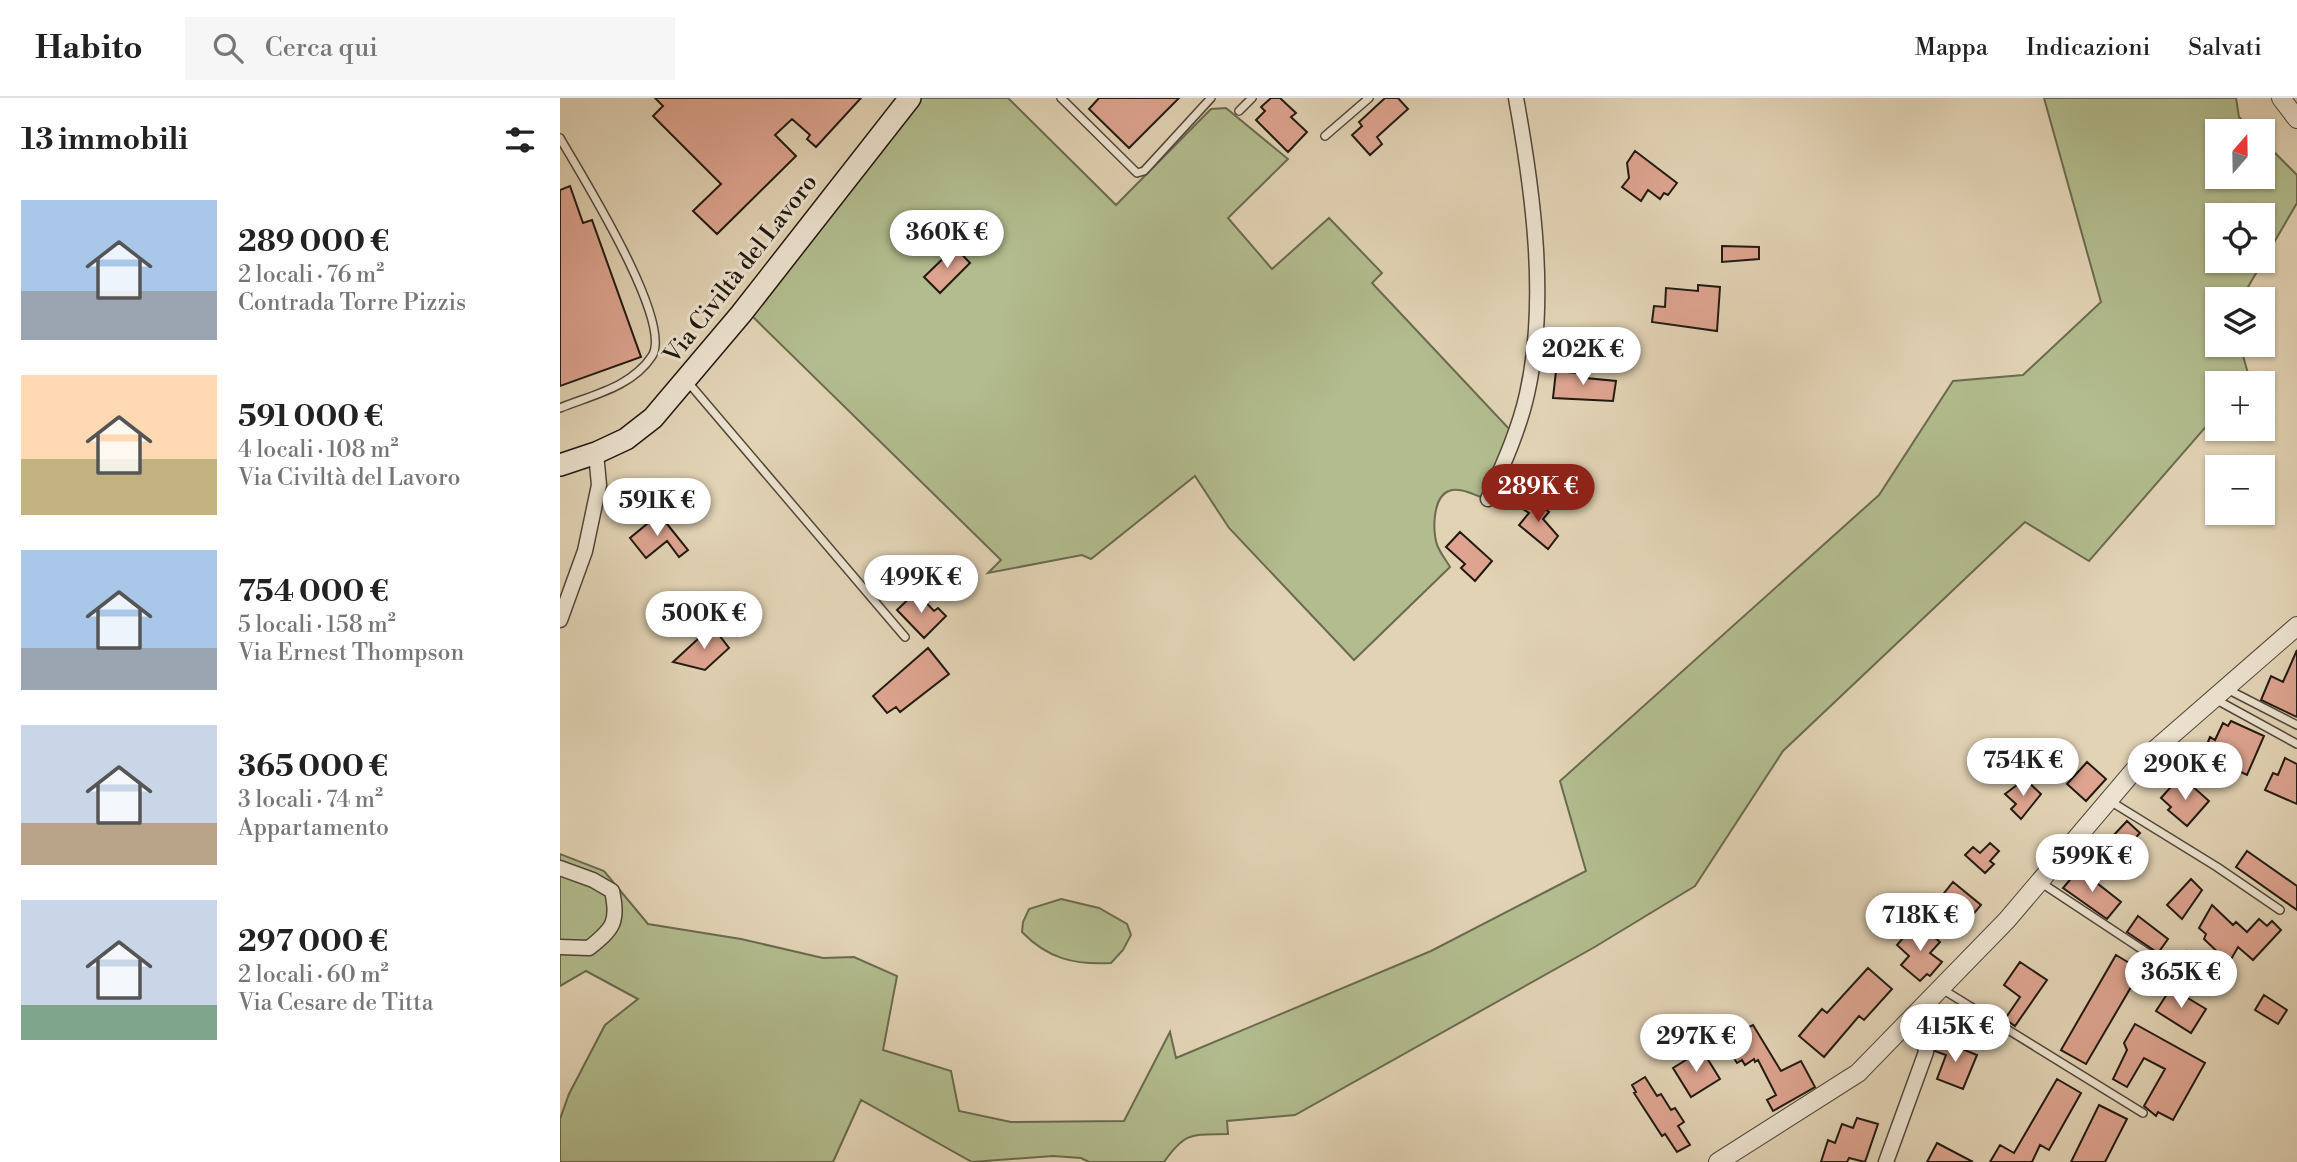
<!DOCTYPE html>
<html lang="it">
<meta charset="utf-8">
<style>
:root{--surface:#fff;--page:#f6f6f6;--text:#222;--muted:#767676;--line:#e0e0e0;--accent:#8f2418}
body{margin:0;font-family:"Libre Bodoni",serif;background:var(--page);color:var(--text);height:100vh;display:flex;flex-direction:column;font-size:26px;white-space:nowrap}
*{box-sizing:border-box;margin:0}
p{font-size:23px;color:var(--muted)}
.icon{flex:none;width:38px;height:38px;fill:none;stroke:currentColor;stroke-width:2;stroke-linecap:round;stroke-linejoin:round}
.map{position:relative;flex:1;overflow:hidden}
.side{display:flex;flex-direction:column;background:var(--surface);width:560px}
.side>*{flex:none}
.needle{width:46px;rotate:20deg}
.buttons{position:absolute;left:1645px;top:21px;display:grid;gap:14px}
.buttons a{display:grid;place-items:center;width:70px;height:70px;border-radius:0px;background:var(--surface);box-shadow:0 2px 5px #0004;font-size:35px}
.price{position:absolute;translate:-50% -60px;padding:0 16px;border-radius:24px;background:#fff;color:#222;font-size:23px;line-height:46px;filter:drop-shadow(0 2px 4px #0008)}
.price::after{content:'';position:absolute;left:50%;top:42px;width:21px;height:16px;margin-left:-10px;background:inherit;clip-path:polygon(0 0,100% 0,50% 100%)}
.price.current{background:var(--accent);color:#fff}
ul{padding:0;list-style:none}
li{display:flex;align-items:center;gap:21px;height:175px;padding:0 21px}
li span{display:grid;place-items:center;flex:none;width:196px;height:140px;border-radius:0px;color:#555}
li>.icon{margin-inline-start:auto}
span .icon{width:84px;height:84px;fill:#fffc;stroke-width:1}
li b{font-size:30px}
h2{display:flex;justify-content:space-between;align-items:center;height:84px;padding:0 21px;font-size:30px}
header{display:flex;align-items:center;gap:42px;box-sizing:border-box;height:98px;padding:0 35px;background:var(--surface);border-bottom:2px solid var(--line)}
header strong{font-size:33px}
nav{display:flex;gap:38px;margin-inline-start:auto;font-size:24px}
.search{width:490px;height:63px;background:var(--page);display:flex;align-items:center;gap:18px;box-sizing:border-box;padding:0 24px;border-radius:0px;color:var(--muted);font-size:26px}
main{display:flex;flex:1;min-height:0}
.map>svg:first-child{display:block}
.green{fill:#b2bc8e;stroke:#6a6b50;stroke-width:2;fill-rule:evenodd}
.building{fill:#dea490;stroke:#211a11;stroke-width:2}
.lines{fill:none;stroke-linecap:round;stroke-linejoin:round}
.service-casing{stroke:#51483a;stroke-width:10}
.minor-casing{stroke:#51483a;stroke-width:17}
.tertiary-casing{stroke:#51483a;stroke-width:20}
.secondary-casing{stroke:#211a11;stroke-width:24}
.service{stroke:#ece2cf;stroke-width:7}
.minor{stroke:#ece2cf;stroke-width:14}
.tertiary{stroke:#ece2cf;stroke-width:18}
.secondary{stroke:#ece2cf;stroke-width:21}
.labels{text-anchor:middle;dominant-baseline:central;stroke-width:6;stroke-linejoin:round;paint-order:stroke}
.street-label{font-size:24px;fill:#211a11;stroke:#ece2cf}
</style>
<header>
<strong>Habito</strong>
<div class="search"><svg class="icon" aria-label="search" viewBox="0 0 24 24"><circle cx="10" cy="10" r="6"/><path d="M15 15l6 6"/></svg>Cerca qui</div>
<nav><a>Mappa</a><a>Indicazioni</a><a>Salvati</a></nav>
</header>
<main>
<section class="side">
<h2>13 immobili<svg class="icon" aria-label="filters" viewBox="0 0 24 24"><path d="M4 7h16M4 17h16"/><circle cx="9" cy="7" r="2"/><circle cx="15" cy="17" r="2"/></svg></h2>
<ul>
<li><span style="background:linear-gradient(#a9c7e8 65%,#9aa5b1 0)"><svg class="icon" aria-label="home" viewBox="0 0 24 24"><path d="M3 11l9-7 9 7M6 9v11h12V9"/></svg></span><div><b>289 000 €</b><p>2 locali · 76 m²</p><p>Contrada Torre Pizzis</p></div></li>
<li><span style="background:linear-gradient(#ffd9b3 60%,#c2b280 0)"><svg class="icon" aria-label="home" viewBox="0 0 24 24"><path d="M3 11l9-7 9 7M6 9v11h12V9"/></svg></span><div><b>591 000 €</b><p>4 locali · 108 m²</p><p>Via Civiltà del Lavoro</p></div></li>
<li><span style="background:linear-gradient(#a9c7e8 70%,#9aa5b1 0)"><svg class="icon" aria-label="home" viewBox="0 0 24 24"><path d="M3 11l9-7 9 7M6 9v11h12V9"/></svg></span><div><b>754 000 €</b><p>5 locali · 158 m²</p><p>Via Ernest Thompson</p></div></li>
<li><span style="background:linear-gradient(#c9d6e8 70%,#b9a48a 0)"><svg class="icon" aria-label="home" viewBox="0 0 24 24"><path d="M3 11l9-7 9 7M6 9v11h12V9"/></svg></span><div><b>365 000 €</b><p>3 locali · 74 m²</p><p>Appartamento</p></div></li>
<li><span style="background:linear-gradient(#c9d6e8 75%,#7fa58c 0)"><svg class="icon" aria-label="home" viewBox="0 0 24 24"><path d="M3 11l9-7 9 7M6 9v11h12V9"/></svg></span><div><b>297 000 €</b><p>2 locali · 60 m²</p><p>Via Cesare de Titta</p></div></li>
</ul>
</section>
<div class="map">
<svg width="1737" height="1064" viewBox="0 0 1737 1064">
<rect width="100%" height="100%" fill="#e2d3b5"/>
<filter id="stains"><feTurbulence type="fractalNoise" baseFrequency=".00286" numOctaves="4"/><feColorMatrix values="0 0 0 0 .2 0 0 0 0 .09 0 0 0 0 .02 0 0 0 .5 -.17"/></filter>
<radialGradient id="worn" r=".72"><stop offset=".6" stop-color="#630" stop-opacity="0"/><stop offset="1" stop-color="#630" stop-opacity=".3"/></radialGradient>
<!-- green -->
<path class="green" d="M358,0H448L556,107L651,11L666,10L728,61L668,120L712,171L769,120L822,175L812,185L952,334L921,399C912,396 899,389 889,393C872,399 872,436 878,449C881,456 886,462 890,469L794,562L669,430L635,378L531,461L522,457L428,475L441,462L191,217Z
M1484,0H1676L1679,19L1693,33H1657V79H1703V43L1737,77V105L1681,201H1657V247H1680L1689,279L1684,285H1657V316L1529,463L1465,424L1223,653L1135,788L1033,850L735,1017L667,1023L668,1036C632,1037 626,1033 604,1064H529L521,1060L493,1058L412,1064L301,1002L273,1064H0V1021L9,996L45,927L78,901L26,873L0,888V756L44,773L88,826L181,841L263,860L294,859L337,878L323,952L391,973L399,1013L451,1024L564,1023L610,934L616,960L871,853L1026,773L1000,683L1319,397L1393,283L1463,277L1541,204ZM1657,117H1703V163H1657Z
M501,801L539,810L567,826L571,837L563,852L551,865C515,867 488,861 462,834L463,824L469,811Z"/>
<!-- building -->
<path class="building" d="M95,0H301L256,49L247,41L250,37L232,21L215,37L236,58L157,136L133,113L161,86L93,18L103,8Z
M539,0H619L569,50L529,11Z
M711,0H720L736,15L731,19L747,34L728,54L696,22L705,13L701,9Z
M825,0H838L848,11L817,39L822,46L810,57L792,37L802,28L799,24Z
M1075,53L1117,85L1108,97L1104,95L1100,101L1088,92L1081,103L1062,89L1069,80L1067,65Z
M10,88L23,125L32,122L81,259L0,288V92Z
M1162,148L1199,149V161L1162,164Z
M395,149L410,165L380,195L364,179Z
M1138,187L1160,189L1157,233L1092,224L1094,208L1105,209L1106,190L1138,193Z
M996,273L1027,276L1026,280L1056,283L1053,303L993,300Z
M972,401L989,414L983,421L998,438L988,451L959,427L969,415L963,411Z
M99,416L128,452L119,459L107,443L86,460L70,440Z
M900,434L932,463L915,483L901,470L905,466L886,449Z
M356,494L374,513L378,510L386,518L364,540L337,512Z
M152,528L169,550L145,572L113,564Z
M368,550L389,576L340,614L336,609L327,615L313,598Z
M1737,552V619L1701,602L1711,578L1723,584Z
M1671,623L1704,638L1687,677L1643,656L1650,639L1655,642L1663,625L1668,628Z
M1725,660L1737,666V706L1705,692L1713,675L1718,677Z
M1527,664L1546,681L1526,703L1507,686Z
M1465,681L1481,696L1461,721L1451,711L1456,706L1445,696Z
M1617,682L1627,691L1631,687L1649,703L1627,728L1608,712L1611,709L1601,700Z
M1567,723L1580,735L1550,767L1537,755Z
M1430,745L1439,753L1430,763L1434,766L1425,775L1405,757L1413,749L1420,755Z
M1687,753L1737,788V812L1676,769Z
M1519,771L1561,804L1547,821L1503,790Z
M1631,781L1642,792L1622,821L1607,807Z
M1393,784L1421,807L1400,832L1373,809Z
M1652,807L1673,827L1676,824L1687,834L1699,821L1707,828L1712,823L1721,832L1693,862L1678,849L1669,865L1644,841L1646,836L1639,830Z
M1578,818L1608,841L1598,855L1567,834Z
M1361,828L1380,844L1370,855L1382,864L1370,878L1367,876L1360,883L1341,867L1349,858L1337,847L1350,832L1355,836Z
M1627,853L1660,876L1653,888L1619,868Z
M1556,857L1581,872L1526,966L1501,952Z
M1460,864L1487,882L1455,928L1445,921L1460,899L1444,887Z
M1308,870L1332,891L1304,922L1299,918L1264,959L1239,938L1262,911L1267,915Z
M1611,890L1646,911L1631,935L1596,913Z
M1704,897L1727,912L1718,926L1695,912Z
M1575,926L1645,965L1613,1022L1598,1014L1596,1018L1584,1008L1605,971L1584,960L1567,989L1553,981L1567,952L1564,945Z
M1193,927L1221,973L1241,963L1255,989L1213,1013L1207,1002L1216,997L1198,962L1195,964L1194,961L1185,967L1182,962L1177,965L1162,942Z
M1378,941L1417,957L1403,991L1377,981L1386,957L1375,953Z
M1142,952L1160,981L1131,999L1113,970Z
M1085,979L1097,998L1101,996L1111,1012L1115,1010L1124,1024L1118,1028L1130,1047L1117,1054L1105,1036L1102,1038L1074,995L1076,994L1072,987Z
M1497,981L1521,995L1489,1052L1480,1047L1472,1064H1430L1440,1047L1454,1055Z
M1539,1007L1567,1021L1545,1064H1511Z
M1297,1020L1318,1026L1305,1064L1289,1060L1287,1064H1261L1268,1042L1275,1045L1282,1026L1293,1030Z
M1377,1045L1413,1064H1367Z"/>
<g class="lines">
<!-- service casing -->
<g class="service-casing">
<path id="service" d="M501,0L577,75L584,73L651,0
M679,13L692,0
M765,38L809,0
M0,40C20,75 114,224 92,258C72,289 32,297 0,310
M127,283L345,539
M1667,591L1737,627
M1655,601L1737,646
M1550,703L1657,769L1720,812
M1480,784L1645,893
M1382,891L1583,1015"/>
</g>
<!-- minor casing -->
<g class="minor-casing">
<path id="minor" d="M928,401C943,367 959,332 967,296C988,203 973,93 956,0
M0,522L25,453L39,387L36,355
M0,770L33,782L52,793C59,824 53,831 29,850L0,849
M1326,1064L1366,954L1358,914"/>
</g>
<!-- tertiary casing -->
<g class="tertiary-casing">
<path id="tertiary" d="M1721,0L1737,21
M1158,1064L1298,975L1447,822L1582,663L1737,528"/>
</g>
<!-- secondary casing -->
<g class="secondary-casing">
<path id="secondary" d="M0,367L36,355L66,341L93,320L181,216L350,0"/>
</g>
<!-- service -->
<use href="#service" class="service"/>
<!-- minor -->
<use href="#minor" class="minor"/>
<!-- tertiary -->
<use href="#tertiary" class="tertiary"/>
<!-- secondary -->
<use href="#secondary" class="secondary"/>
</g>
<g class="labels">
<!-- street labels -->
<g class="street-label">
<text transform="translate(181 171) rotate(-52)">Via Civiltà del Lavoro</text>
</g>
</g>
<rect width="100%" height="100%" filter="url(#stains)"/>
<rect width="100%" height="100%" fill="url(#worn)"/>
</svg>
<div class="buttons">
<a><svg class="needle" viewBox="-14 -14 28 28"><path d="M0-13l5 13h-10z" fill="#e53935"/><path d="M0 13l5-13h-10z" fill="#767676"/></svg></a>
<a><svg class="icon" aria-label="locate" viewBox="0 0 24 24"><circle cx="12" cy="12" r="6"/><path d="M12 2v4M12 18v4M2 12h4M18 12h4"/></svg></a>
<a><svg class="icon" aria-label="layers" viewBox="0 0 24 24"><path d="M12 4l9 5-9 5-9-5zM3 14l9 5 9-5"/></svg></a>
<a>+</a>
<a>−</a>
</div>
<b class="price" style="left:387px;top:172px">360K €</b>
<b class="price" style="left:1023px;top:289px">202K €</b>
<b class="price current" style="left:978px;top:426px">289K €</b>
<b class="price" style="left:97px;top:440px">591K €</b>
<b class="price" style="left:361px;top:517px">499K €</b>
<b class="price" style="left:144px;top:553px">500K €</b>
<b class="price" style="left:1463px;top:700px">754K €</b>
<b class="price" style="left:1625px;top:704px">290K €</b>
<b class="price" style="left:1532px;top:796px">599K €</b>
<b class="price" style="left:1360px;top:855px">718K €</b>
<b class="price" style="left:1621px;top:912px">365K €</b>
<b class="price" style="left:1395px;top:966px">415K €</b>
<b class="price" style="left:1136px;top:976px">297K €</b>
</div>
</main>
